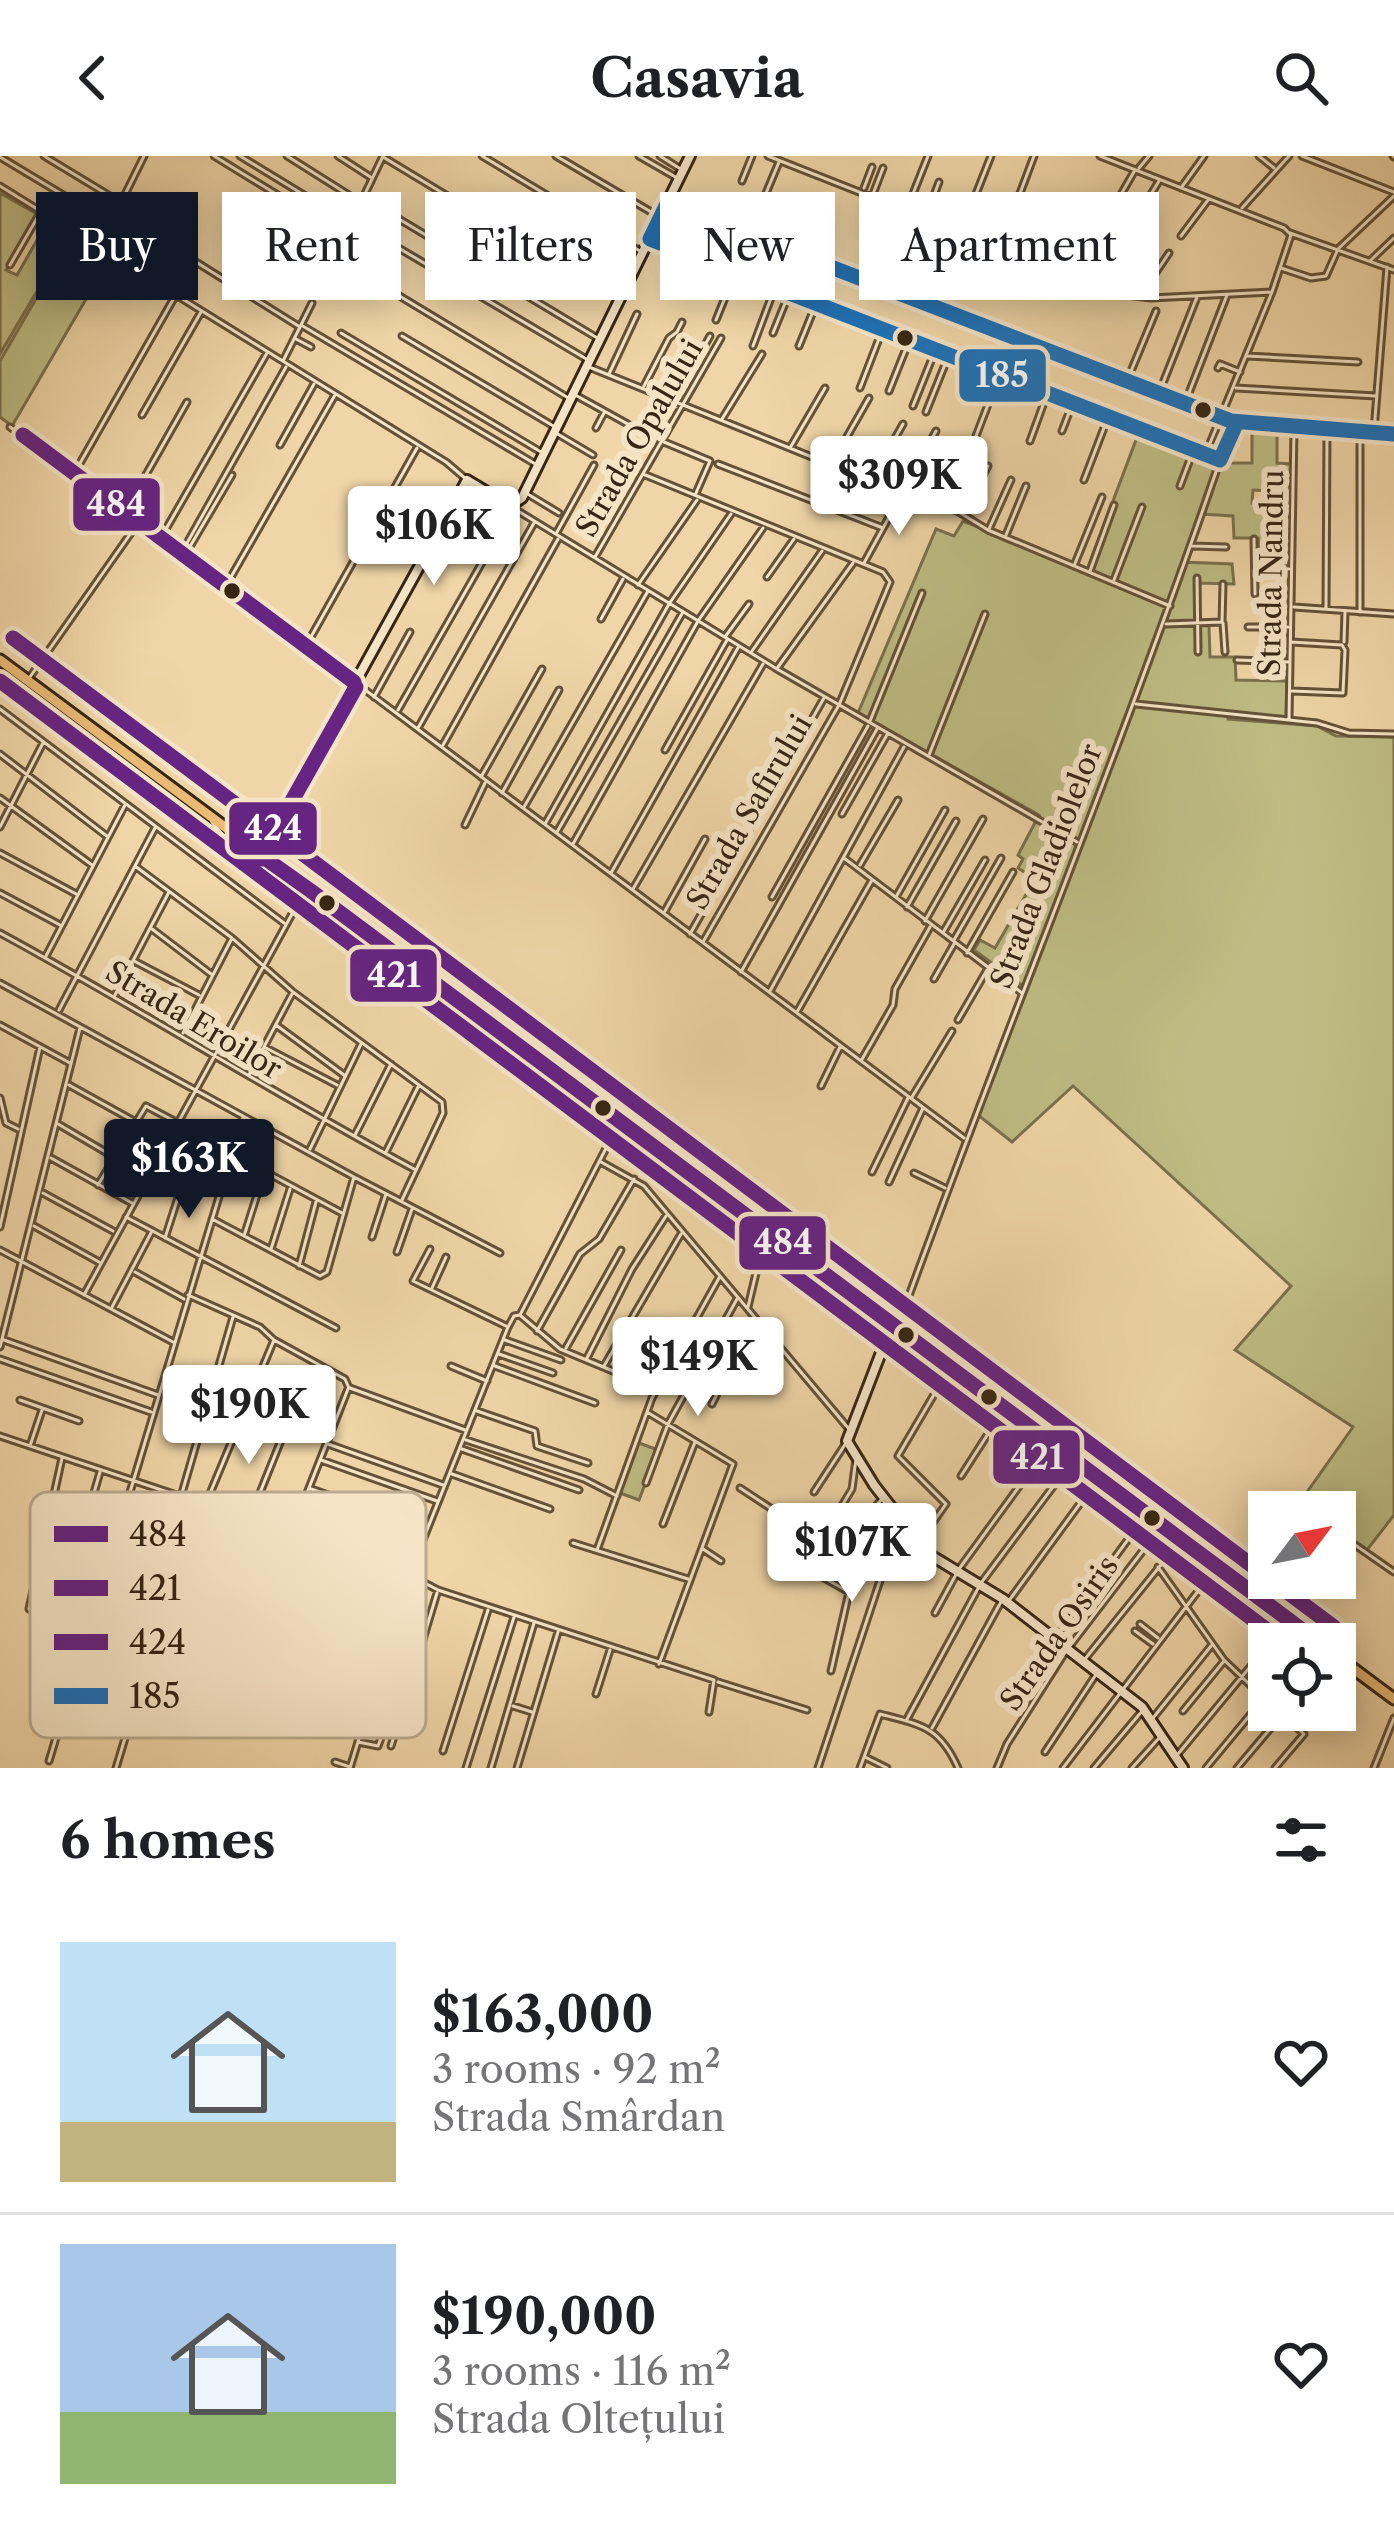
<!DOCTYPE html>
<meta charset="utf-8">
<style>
:root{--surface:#fff;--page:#f6f6f6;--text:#202124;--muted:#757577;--line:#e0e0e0;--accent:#111827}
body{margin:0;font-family:"Libre Caslon Text",serif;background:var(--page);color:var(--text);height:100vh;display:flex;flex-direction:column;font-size:45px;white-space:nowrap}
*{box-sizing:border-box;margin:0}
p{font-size:39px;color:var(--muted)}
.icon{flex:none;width:66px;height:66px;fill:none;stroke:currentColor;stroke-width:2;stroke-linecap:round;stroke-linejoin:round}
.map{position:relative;height:1612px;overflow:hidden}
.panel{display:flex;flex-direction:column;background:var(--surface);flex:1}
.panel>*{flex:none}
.top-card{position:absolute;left:36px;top:36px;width:1323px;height:108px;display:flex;gap:24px}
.needle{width:78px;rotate:58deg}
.buttons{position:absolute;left:1248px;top:1335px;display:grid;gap:24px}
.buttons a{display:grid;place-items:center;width:108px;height:108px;border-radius:0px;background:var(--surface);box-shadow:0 6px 30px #0003;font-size:60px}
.price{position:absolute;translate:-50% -102px;padding:0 27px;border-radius:12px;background:#fff;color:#222;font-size:39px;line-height:78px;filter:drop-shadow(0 3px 6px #0008)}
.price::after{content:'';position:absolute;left:50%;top:72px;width:36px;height:27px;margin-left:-18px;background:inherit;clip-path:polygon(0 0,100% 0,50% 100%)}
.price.on{background:var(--accent);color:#fff}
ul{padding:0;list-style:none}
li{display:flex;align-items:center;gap:36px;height:300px;padding:0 60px}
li+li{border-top:3px solid var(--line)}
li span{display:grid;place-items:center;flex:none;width:336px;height:240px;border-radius:0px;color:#555}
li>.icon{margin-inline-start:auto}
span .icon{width:144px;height:144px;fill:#fffc;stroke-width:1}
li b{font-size:51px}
h2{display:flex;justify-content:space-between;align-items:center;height:144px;padding:0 60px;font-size:51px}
.pill{padding:0 42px;border-radius:0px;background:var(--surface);box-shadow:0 6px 30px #0003;font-size:42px;line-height:108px}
.pill.on{background:var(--accent);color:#fff}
header{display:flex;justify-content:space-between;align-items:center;height:156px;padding:0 60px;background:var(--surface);font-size:54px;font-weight:700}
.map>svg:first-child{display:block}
.green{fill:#bebc84;stroke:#7a714c;stroke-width:3}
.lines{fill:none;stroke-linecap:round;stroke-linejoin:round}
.street-casing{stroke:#645238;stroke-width:9}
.secondary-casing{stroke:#362613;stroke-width:14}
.primary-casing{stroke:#362613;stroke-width:15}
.street{stroke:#f5e4c6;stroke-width:3}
.secondary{stroke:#f5e4c6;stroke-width:8}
.primary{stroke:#e8ba74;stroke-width:9}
.bus-1-casing{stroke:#f5e4c6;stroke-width:24}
.bus-2-casing{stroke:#f5e4c6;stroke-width:24}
.bus-3-casing{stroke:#f5e4c6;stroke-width:24}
.bus-4-casing{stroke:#f5e4c6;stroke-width:24}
.bus-1{stroke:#662483;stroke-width:15}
.bus-2{stroke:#662483;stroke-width:15}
.bus-3{stroke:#662483;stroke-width:15}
.bus-4{stroke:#1d71b8;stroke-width:15}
.bus-dot{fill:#362613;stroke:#f5e4c6;stroke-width:4.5}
.labels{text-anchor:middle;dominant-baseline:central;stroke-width:12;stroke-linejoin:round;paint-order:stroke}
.street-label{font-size:30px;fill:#362613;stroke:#f5e4c6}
.key{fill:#f5e4c6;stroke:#bcab90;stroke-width:3}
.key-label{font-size:33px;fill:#362613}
.line-badge{stroke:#f5e4c6;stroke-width:4.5}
.badge-label{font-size:33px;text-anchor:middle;font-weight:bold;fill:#fff}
</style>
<header><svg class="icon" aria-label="back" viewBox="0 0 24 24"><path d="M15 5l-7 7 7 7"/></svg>Casavia<svg class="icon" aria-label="search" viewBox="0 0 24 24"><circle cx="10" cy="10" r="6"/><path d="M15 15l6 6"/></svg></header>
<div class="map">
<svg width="1394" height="1612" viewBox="0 0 1394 1612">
<rect width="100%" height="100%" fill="#efd5a7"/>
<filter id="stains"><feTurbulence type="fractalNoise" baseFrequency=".00167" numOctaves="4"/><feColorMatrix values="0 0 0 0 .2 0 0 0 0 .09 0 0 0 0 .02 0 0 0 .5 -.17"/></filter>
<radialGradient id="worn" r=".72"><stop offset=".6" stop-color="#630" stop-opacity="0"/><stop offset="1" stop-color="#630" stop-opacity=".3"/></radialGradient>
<!-- green -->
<path class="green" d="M0,37L37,58L6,114L17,119L48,65L70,79L0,198Z
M73,79L110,102L12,270L0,261V205Z
M1226,258L1243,264L1226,307H1252V270L1277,273V307L1291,308L1290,336L1253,334L1252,347L1289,348V395H1259L1258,382H1234L1233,360L1201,358L1182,406L1232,408L1234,428L1196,427V469L1209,470L1210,501H1235L1236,524L1287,525L1286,562L1228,557V563L1317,570L1336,580L1394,581V1359L1367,1394L1335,1371V1356H1293L1353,1271L1235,1194L1291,1130L1073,930L1012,986L978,959L1027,833L974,794L980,784L995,792L1035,723L1018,712L1023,703L1018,699L1039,659L858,557L936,373L954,380L963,365L1087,414L1139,276L1206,301Z
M639,1287L658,1294L639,1344L620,1337Z"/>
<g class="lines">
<!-- street casing -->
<g class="street-casing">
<path id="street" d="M44,0L120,46
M214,0L345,80
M240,0L350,67
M287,0L360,46
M338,0L372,22
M482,0L640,95
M556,0L658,60
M639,0L679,23
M660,0L679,12
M768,0L1118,138L1151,142L1272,136
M1100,0L1284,72L1291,79L1272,136L1206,297
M1259,0L1274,12
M1302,0L1394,36
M1393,0L1394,1
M0,1L110,67
M383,1L618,143
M1139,12L1149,0
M742,25L752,0
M0,30L446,306L466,323
M864,32L872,11
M1181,32L1204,0
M873,38L883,12
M364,42L599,183
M764,42L779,6
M1242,52L1289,0
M907,53L928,0
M116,56L300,171
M927,58L939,26
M353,65L588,204
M879,71L890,46
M963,71L991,0
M737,72L749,46
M1290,77L1394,114
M1181,80L1208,44
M1001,88L1034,0
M100,89L144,0
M335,101L570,243
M1371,104L1394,82
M10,109L40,57
M909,110L930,62
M1281,112L1311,122L1326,120L1338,93L1394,40
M1075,119L1135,14
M869,123L875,108
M322,128L383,0
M1096,129L1159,25
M602,132L612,112
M911,136L919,115
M1140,140L1169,97
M716,164L735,117
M301,169L537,309
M341,177L541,296
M773,177L788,140
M402,180L555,271
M296,183L311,191
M753,190L774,134
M799,190L816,148
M1247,200L1358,206
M283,205L312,147
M589,211L901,337L957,355L988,374L1170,450
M1218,212L1220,208L1240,216
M609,218L637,158
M1129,220L1156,155
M644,230L669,182L677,176L682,166
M860,232L882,175
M1161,232L1197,141
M1236,232L1376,240
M889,235L909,185
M577,240L644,277
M1187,242L1227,139
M673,246L710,180
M913,250L935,195
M926,256L948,201
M142,259L201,156
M722,263L762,198
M10,271L353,525
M596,272L604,257
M1062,275L1072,249
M1374,275L1387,111
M556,277L593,299
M976,280L999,220
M1030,285L1046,241
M664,286L710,305L696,337
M280,289L314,228
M790,292L825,232
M832,307L869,242
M718,308L883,372
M75,316L174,142
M643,318L883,416L890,426L839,549L703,786
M872,323L903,268
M1084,324L1107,264
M1180,330L1192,298
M526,337L559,357
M513,352L777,513L1077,686
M126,354L187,246
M963,357L988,310
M989,373L1011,324
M557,376L594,309
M1006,379L1026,330
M162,380L267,197
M1254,383L1255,438
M1192,390L1226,391
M182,396L286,211
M185,399L232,319
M595,401L721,182
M864,407L936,275
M1074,410L1102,341
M1256,412L1289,413
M1090,415L1114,349
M767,421L794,383
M1197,422L1198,496
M1114,424L1142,351
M227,428L335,239
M638,429L697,344
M1294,451L1394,458
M1326,453L1327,276
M1360,456V278
M601,463L623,423
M1223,467L1225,496
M1166,468L1222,466L1223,428
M1248,471H1288
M725,481L749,448
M1291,486L1342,489L1345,494L1343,537L1292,535
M1344,486L1345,456
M307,488L417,292
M752,495L822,395
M1237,504L1289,506
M778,511L853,407
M30,521L138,367
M360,530L964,982
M374,541L410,476
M1136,548L1317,567L1349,577L1394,578
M0,553L284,767
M398,554L512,354
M1289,564L1294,273
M870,565L922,437
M418,572L534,367
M443,589L558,383
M665,594L727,484
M0,598L108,681
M929,599L985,458
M481,621L542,513
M502,637L559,534
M0,642L92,709
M524,651L648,435
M842,658L888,577
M212,666L230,687L300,740
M545,668L669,448L731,358
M465,669L485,627
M0,671L43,587
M557,676L683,456
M573,688L698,465L763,372
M0,697L78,739
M844,702L1022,837
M860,709L898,644
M135,710L232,782L293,836L442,946L443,957L402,1044
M611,717L739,490
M633,733L763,508
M0,737L60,769
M772,741L868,570
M896,741L945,654
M301,742L342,770L345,764
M907,751L956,665
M665,755L705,683
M925,765L983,663
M152,773L211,818
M944,775L985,704
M0,777C140,853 274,938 414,1013
M690,778L824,542
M954,784L1001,702
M967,797L1013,716
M46,800L125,649
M134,805L199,839
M741,816L877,573
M934,823L954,788
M0,827L354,1021L500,1097
M770,835L904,591
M115,839L169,736
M59,854L155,672
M797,856L872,724
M958,864L987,814
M0,869L70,907
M276,869L344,919
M183,877L231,784
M266,892L337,929
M861,905L893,849L895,833L930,771
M249,919L292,838
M69,929L134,965
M821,930L840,891
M912,941L952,875
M0,942L6,967L18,973
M58,968L143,1018
M355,979L391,908
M310,993L361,888
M386,996L419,929
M234,999L342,1057
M51,1002L132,1047
M601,1006L644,1030L849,1273
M872,1016L908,942
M914,1017L945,1032
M889,1026L923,952
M98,1029L146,950L195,976L197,982L165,1082
M43,1037L113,1075
M126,1061L336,1172
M212,1063L320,1120L327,1116L354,1021
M34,1070L99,1106
M0,1071L40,891
M244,1080L264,1017
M372,1081L386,1038
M271,1093L290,1033
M430,1093L413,1125L506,1170
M0,1094L173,1186
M397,1096L412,1053
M299,1110L316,1046
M135,1116L184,1143
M432,1132L446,1101
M84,1139L304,736
M188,1139L260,1171L274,1184L345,1223L349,1232
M748,1151L765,1079
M111,1153L151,1077
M521,1160L560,1193L654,1232
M898,1170C1002,881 1120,598 1219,307
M537,1175L580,1098L599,1083L634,1023
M4,1184L158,1239
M505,1184L561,1204
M0,1191L80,872
M566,1192L621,1094
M499,1198L553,1217
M0,1203L151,1256
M586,1204L632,1113L666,1060
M451,1210L487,1225
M495,1210L595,1247
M604,1210L681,1078
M350,1232L465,1274
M20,1244L79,1265
M712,1248L754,1163
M477,1255L535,1275L537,1290L588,1307
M647,1256L733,1308L659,1508
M0,1280L398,1413L438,1434L714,1524L709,1556
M466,1284L584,1323L617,1340
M328,1288L443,1329
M30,1290L42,1254
M462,1293L579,1334
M321,1304L437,1345
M452,1318L550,1353
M961,1320L1002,1256
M646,1327L668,1268L737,1143
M740,1332L819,1384
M311,1333L427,1373
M814,1336L846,1287
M182,1337L233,1161
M206,1347L274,1184
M868,1359L882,1343
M249,1364L286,1272
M663,1368L695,1286
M268,1372L248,1440L272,1449
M292,1375L348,1233
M1335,1375L1394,1416
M922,1382L946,1348L898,1300L949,1213
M573,1387L688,1423
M325,1388L335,1361
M703,1393L721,1405
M597,1394L652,1242L719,1122
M258,1406L283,1414
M1158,1411L1224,1504L1269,1547
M70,1420L100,1316
M1008,1446L1098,1323
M29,1453L62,1302
M935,1457L959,1413L1050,1288
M373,1458L387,1411
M1140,1468L1158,1482
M1135,1475L1153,1488
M1270,1487L1287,1466
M1085,1503L1181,1384
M1038,1506L1146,1359
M831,1515L849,1436L805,1411L852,1333L856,1303
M718,1526L807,1554
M596,1538L610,1494
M513,1550L532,1556
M95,1554L160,1335
M1183,1555L1224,1505
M1153,1562L1211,1490
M906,1565L981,1427L1073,1304
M932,1572L1002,1444
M358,1586L378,1590L384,1574
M391,1590L437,1437
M443,1595L488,1454
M1045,1596L1097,1517
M1178,1598L1269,1488
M865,1601L887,1612
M49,1605L243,961
M335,1606L350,1611
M116,1612L196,1347
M350,1612L409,1419L508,1171L514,1160L520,1159L617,971
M466,1612L514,1461
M491,1612L534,1467
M517,1612L558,1476
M818,1612L900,1364
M860,1612L880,1558C922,1569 940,1571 958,1612
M997,1612L1007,1588L1066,1495L1161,1371
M1063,1612L1215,1413
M1094,1612L1143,1554
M1132,1612L1160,1581
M1206,1612L1269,1536
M1237,1612L1286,1554
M1275,1612L1304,1578L1277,1554
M1374,1612L1394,1562"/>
</g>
<!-- secondary casing -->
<g class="secondary-casing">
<path id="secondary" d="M667,48L1231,265L1394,278
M650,83L1220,304L1237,266
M356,525L467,324L510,350L522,342L690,0
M266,691L356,531
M892,1168L847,1285L874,1329L927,1397L1003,1443L1142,1551L1183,1612"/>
</g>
<!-- primary casing -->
<g class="primary-casing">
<path id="primary" d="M0,504L237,680L256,695L258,703H266L311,735L1321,1488
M1335,1499L1394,1543"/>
</g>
<!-- street -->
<use href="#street" class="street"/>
<!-- secondary -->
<use href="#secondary" class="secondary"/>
<!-- primary -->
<use href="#primary" class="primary"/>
<!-- bus-1 casing -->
<g class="bus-1-casing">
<path id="bus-1" d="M23,279L354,526
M266,691L256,694L258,703H266L311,735L1321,1488
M266,691L356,531"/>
</g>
<!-- bus-2 casing -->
<g class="bus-2-casing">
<path id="bus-2" d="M0,525L1286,1488"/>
</g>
<!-- bus-3 casing -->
<g class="bus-3-casing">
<path id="bus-3" d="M13,482L265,670L278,674L287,686L1334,1471"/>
</g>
<!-- bus-4 casing -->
<g class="bus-4-casing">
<path id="bus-4" d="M1237,266L1220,304L650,83L667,48L1231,265L1394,278"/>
</g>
<!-- bus-1 -->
<use href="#bus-1" class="bus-1"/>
<!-- bus-2 -->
<use href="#bus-2" class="bus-2"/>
<!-- bus-3 -->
<use href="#bus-3" class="bus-3"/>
<!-- bus-4 -->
<use href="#bus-4" class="bus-4"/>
</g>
<!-- markers -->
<g class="bus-dot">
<circle cx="905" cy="182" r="10"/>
<circle cx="1203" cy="254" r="10"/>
<circle cx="232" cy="435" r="10"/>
<circle cx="327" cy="747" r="10"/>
<circle cx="603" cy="952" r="10"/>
<circle cx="906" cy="1179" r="10"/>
<circle cx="989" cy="1241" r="10"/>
<circle cx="1152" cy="1362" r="10"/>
</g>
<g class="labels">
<!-- street labels -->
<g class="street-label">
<text transform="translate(639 282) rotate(-60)">Strada Opalului</text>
<text transform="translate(1271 417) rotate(-89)">Strada Nandru</text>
<text transform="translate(749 656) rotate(-60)">Strada Safirului</text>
<text transform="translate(1046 710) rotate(-69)">Strada Gladiolelor</text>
<text transform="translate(194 864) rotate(31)">Strada Eroilor</text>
<text transform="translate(1059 1477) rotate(-55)">Strada Osiris</text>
</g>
</g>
<!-- legend -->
<rect x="30" y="1336" width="396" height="246" rx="18" class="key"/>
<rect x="54" y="1370" width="54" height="16" fill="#662483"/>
<rect x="54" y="1424" width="54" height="16" fill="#662483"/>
<rect x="54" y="1478" width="54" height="16" fill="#662483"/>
<rect x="54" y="1532" width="54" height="16" fill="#1d71b8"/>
<g class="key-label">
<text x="129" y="1390">484</text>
<text x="129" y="1444">421</text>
<text x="129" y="1498">424</text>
<text x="129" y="1552">185</text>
</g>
<g class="line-badge">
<rect x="957" y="191" width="91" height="57" rx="12" fill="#1d71b8"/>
<rect x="71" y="320" width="91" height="57" rx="12" fill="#662483"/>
<rect x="227" y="644" width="92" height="57" rx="12" fill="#662483"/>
<rect x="348" y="791" width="91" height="57" rx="12" fill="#662483"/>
<rect x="737" y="1058" width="91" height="58" rx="12" fill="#662483"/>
<rect x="991" y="1272" width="91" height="58" rx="12" fill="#662483"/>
</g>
<g class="badge-label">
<text x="1002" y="231">185</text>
<text x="116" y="360">484</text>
<text x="273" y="684">424</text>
<text x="394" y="831">421</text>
<text x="783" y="1098">484</text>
<text x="1037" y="1313">421</text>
</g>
<rect width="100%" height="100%" filter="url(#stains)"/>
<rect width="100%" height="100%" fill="url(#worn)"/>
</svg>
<div class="buttons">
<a><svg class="needle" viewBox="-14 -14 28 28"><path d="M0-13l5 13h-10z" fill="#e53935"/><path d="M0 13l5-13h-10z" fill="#757577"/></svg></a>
<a><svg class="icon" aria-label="locate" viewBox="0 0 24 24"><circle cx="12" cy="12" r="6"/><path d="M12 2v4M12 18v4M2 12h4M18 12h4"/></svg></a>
</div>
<b class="price" style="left:899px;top:382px">$309K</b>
<b class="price" style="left:434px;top:432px">$106K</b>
<b class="price on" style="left:189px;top:1065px">$163K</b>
<b class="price" style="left:698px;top:1263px">$149K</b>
<b class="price" style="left:249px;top:1311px">$190K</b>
<b class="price" style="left:852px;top:1449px">$107K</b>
<div class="top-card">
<a class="pill on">Buy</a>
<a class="pill">Rent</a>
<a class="pill">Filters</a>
<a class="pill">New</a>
<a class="pill">Apartment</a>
</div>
</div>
<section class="panel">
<h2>6 homes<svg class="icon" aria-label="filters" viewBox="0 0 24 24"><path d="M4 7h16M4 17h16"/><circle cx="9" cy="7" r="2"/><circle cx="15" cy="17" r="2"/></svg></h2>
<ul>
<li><span style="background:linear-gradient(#bfe0f5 75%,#c2b280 0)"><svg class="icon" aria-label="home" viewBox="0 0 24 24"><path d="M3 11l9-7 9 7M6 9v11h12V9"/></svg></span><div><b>$163,000</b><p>3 rooms · 92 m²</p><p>Strada Smârdan</p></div><svg class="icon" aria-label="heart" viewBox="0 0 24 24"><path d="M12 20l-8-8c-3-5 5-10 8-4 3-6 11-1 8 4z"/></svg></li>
<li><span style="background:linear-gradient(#a9c7e8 70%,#8fb573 0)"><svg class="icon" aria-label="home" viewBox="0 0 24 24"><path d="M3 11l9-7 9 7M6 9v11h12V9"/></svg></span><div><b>$190,000</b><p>3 rooms · 116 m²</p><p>Strada Oltețului</p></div><svg class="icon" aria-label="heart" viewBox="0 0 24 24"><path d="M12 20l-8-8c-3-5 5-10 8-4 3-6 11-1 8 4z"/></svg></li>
</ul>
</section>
